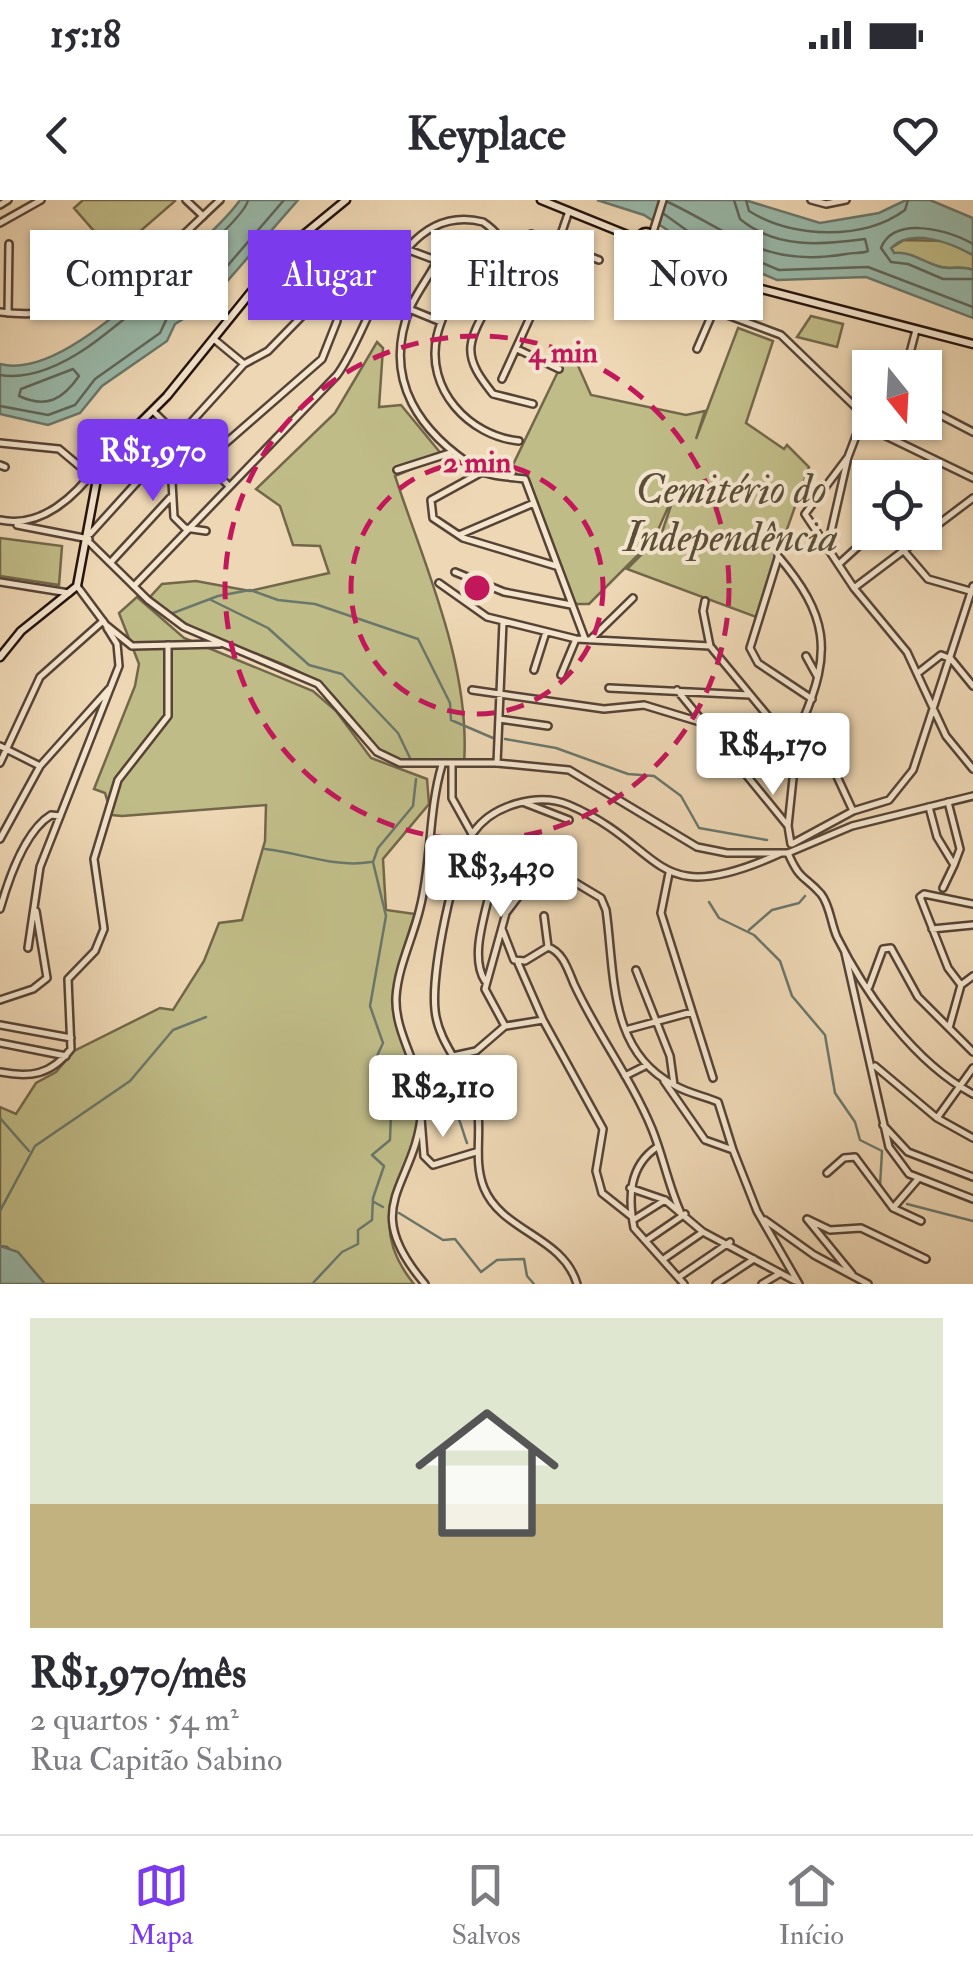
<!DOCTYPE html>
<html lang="pt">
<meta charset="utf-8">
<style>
:root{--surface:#fff;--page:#f2f2f3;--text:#2b2b33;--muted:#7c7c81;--line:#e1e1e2;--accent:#7c3aed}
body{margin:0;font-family:"IM FELL Double Pica",serif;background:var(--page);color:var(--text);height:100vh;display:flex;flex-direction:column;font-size:38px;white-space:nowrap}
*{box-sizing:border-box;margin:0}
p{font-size:32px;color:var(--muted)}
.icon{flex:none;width:55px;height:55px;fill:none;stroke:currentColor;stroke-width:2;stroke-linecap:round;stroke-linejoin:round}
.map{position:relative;height:1084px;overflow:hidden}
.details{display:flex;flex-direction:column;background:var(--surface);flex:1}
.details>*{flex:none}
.hud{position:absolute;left:30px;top:30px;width:915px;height:90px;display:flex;gap:20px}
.needle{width:65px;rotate:162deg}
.tools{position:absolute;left:852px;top:150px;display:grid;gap:20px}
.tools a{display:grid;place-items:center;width:90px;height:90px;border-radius:0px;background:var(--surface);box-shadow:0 2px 8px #0004;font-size:50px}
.price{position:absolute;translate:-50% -85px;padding:0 22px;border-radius:10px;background:#fff;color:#222;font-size:32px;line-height:65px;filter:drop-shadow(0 2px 5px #0008)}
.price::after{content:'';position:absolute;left:50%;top:60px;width:30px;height:22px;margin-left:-15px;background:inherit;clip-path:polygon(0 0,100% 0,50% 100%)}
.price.current{background:var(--accent);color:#fff}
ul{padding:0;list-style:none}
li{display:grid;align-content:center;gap:20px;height:530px;padding:0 30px}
li span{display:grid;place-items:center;height:310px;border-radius:0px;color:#555}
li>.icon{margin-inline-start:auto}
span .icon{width:180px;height:180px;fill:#fffc;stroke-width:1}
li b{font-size:42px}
.chip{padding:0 35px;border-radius:0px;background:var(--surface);box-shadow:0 2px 8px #0004;font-size:35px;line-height:90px}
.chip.current{background:var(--accent);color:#fff}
.status{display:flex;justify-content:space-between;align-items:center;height:70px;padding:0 50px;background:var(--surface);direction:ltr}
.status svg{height:28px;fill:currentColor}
header{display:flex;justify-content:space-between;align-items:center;height:130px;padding:0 30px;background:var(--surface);font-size:45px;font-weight:700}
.dock{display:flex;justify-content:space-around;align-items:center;height:140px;border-top:2px solid var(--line);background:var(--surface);font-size:28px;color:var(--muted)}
.dock a{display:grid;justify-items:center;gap:5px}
.dock .current{color:var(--accent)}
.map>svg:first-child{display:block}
.green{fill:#c0bc87;stroke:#72674a;stroke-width:2.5}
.water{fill:#99baab;stroke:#6a776b;stroke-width:2.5}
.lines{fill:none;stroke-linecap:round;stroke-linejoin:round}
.shore{stroke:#5e665c;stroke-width:2.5}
.stream{stroke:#6a776b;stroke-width:2.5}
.minor-casing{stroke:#564336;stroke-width:10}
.tertiary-casing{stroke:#564336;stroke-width:10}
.secondary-casing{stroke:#23120c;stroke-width:11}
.minor{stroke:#f4e5ce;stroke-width:5}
.tertiary{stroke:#f4e5ce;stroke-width:5}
.secondary{stroke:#f4e5ce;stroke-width:6}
.ring{fill:none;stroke:#c2185b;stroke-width:5;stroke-dasharray:18 12}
.labels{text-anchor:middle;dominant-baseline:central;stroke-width:8;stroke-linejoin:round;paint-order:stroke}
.park-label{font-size:42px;font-style:italic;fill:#5a4e37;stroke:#f4e5ce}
.centre{fill:#c2185b;stroke:#f4e5ce;stroke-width:5}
.ring-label{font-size:30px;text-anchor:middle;font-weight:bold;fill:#c2185b;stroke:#f4e5ce;stroke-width:8;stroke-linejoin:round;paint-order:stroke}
</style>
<div class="status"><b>15:18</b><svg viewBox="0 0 49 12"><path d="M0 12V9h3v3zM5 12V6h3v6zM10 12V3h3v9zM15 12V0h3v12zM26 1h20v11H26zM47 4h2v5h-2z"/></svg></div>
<header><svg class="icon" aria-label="back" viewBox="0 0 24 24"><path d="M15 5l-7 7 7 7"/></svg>Keyplace<svg class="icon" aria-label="heart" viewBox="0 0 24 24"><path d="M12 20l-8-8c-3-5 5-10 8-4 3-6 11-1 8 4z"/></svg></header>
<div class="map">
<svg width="973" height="1084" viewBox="0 0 973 1084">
<rect width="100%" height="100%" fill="#eed7b4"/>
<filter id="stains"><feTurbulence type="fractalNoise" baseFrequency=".002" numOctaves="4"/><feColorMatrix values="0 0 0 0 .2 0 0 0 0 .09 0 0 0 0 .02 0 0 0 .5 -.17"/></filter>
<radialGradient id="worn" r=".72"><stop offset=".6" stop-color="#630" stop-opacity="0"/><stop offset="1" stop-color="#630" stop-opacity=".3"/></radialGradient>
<!-- green -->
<path class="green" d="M83,0H174L175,1L114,54L74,8Z
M904,40L946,41L973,55V70C961,65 953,70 941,67C924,63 912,54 894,53L891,48Z
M811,116L843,124L837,147L797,137Z
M738,128L773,141L746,223L784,249L787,245L809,267L756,417L627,369L661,335L678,285L654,339L589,404H573L529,280L510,271L565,157L576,161L591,195L686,215L705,211L696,239Z
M377,142L383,148L379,207L401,205L443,256L395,276C425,367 471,466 464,564C439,563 410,567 387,556C357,543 348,503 320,484C266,448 198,445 150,397L162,384L196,381L250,391L329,373L320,346L293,345L280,306L256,289L335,213Z
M0,338L62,346L59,385L0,376Z
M137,397L184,438L313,491L336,511L371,558L427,579L429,604L383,659L386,710L415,714C402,753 388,794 400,835C406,856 420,879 420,901C421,972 355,1012 414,1084H45L7,1047L0,1046V907L16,914L36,883L56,872L74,851L160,808L173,810L204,761L219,723L242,720L265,641L266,605L122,616L112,615L105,593L94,589L135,486L139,464L119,413Z"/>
<!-- water -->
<path class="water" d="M240,0H298L223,86L196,102L193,113L175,124L167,141L102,186L80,213L48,225L0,214V164C27,171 58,155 81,140C115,118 219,31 240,0Z
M597,0H745L820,23L879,13L906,0H930L973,18V55C951,43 911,27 891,48L894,53C912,51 924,63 941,67C953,70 961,65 973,70V118L866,77L777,80L683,40L644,15Z
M0,1046L18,1052L45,1084H0Z"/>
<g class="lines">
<!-- shore -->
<path class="shore" d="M746,0L749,11C792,38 863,41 905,10L908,0
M668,2C735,34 765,68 846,54C855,52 861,54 868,51L865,39C822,45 776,49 740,19L734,0
M664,14L689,32L779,70L868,67L973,107
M973,44C950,30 894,15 881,48L891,62L908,64L943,79H973
M73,169L79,176C63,199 47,209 19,196L21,189Z
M0,175C30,180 63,164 88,147C113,130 246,21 248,0
M0,206L48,215L75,205L95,179L160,133L167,118L183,108L191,94L217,78L284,0"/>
<!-- stream -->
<path class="stream" d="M211,400L268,428L309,465L342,474L398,533L410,558
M173,413L218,396L250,390L278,400L315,404L418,439L450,503L451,520L493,538
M505,539L556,548L628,574L654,576L681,596L699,628L767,640
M265,649C303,653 333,668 371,662
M709,702L719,718L754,735L780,761L792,796L825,835L835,893L855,922L860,940L882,951L880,986
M749,730L772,710L799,703L805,696
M432,904C461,905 458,920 467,943
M0,918L29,951
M374,1002L383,1007
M907,1004L973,1021
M0,1011L35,946L130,881L173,830L206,817
M399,1013L443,1040L455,1039L481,1072L497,1060L524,1059L527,1076L534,1084
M312,1084L342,1052L358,1044V1030L372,1020L373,998L384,966L372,955L390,940L391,912L402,893L388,861L377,856L383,843L370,806L386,716L373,662L378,648L413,606L416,579"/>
<!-- minor casing -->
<g class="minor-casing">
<path id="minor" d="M186,0L203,16
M0,5L8,0
M0,23L41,0
M531,34L599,60
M398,46L583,115
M437,61C429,77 417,92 410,108C381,181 421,234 479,270C491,277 512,277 525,279L585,439
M466,71C456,92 442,113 437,136C425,189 469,236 519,241
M375,95L441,122
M714,110L781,135L870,221
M8,113L9,44
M215,140L244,164
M517,149L559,169
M697,149L727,80
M906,168L916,130
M502,179L539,98L569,11
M925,207L973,232
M153,211L228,285
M872,222L886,236L973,278
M169,229L174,317L185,328L206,331
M886,236L890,222
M0,243L59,249L90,275
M848,257L805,314L854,388L907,452L946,536L973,569
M204,262L322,159L337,121
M0,265L5,267
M397,270L450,253
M482,272L431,300L433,318L463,338L556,366
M0,320C41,329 76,296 98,265
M17,325L89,339
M90,334L244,164L268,151L306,112
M459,335L534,303
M827,349L848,257L864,215
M904,351L928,379L970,391
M778,356C828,415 833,451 802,522L804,530L828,557L853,611
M778,358L750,448L758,463L812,499
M111,362L170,298
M839,364L874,332
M455,372L504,392L571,405
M0,382L69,393
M439,383L487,417L576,439L710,446
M134,386L337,175C372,129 395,0 483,22C538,58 475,109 471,146C469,164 482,180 493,194L533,204
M854,388L973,298
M705,401L703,411L710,446L796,550L828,557
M590,440L633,398
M806,456L817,476
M951,459L973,486
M534,470L546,432
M918,473L941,455L951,459
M561,475L576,439
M609,488L750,495
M472,490L604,509L644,505L700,522
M677,490L788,626
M499,519L548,526
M0,546L40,566
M0,563L40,477L103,421
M497,563L503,422
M452,564V598L472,634
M948,602L960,649L954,665
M525,603L569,620
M929,607L937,637L954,665L943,688
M0,639L40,566L109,489
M791,644L788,626L796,550
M792,644L853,611L889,600L913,570L973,386
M788,653C800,681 804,675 821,694C830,705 831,724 837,737C866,795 915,863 973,894
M669,673L661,713L713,878
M0,709C8,681 25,631 51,615L60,616
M544,716L548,747
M502,729L514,760L525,761L548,747C563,752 568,770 574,784C597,834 631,878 652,929C663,956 668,984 680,1011
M932,729L973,725
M28,748L40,667L119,466L117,444L107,428
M845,753L889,947L909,974L973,999
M518,763L543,820
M636,770L670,856L674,885
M485,781C467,753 491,701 494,670
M961,785L948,768L920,697L924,694L973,704
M869,787L883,749L891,748L918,797L973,852
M0,800L33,789L47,778L36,711
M0,825L71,838
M506,826L543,820L603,929L596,971L602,993L631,1016
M949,828L961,785L973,776
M629,829L692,812
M0,843L66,856
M453,856L476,851L505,826L485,789L506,713L525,688L566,677L601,698L606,710C615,773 608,851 674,885C687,893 704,896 718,902L733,950
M875,866L937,918L973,938
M0,872C30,878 51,875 71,849L68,779L95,751L104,729L94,659L118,580L168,516V445
M625,876L645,866
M664,881L705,940L733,950L757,1011L799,1084
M421,918L424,956L433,965L476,952
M937,918L973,868
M883,925L908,952L973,977
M657,947C629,966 628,997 634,1028L684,1084
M827,973L844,958L855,957L893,1008
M918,979L893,1008L921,1021
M630,988L665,1000L703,1032L795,1081
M633,1020L665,1000
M765,1020L814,1055L868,1084
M647,1040L685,1014
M665,1058L703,1032
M852,1074L807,1019L830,1030L861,1028L926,1059
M679,1077L730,1042
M577,1084C563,1036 502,1032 484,988C472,958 484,929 475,899C465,868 438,843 435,810C431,772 453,664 473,633C492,605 538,592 569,605C667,647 650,712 779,654
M716,1084L754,1059
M762,1084L779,1074"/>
</g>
<!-- tertiary casing -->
<g class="tertiary-casing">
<path id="tertiary" d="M811,0L826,4L846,0
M652,35L663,0
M0,112C103,125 151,64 220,0
M88,341L148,400L184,427L318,484L377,552L400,563H497L569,570L697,647L727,653H788L852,626L973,596
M77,386L106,425L132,446L220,444
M425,1084C356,1003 417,988 422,908C424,870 394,835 396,797C398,766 413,738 420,708C432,661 428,612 442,565"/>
</g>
<!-- secondary casing -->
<g class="secondary-casing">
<path id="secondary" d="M541,0L640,40
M640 38a6 6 0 1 1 12 0a6 6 0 1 1-12 0Z
M648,44L727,80L973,144
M0,457L21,431L77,386L100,263L167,196L285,50L346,0"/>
</g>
<!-- minor -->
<use href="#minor" class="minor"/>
<!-- tertiary -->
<use href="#tertiary" class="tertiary"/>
<!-- secondary -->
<use href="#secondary" class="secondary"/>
</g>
<!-- distance rings -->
<g class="ring">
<circle cx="477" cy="388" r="126"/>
<circle cx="477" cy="388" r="252"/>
</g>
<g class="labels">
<!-- park labels -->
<g class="park-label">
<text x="731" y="290">Cemitério do<tspan x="731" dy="48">Independência</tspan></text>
</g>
</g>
<circle cx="477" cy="388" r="15" class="centre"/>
<g class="ring-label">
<text x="563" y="162">4 min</text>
<text x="477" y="272">2 min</text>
</g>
<rect width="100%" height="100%" filter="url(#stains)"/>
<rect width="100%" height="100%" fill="url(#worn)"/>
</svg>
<div class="tools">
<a><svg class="needle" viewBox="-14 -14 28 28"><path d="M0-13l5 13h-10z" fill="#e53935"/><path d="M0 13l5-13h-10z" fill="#7c7c81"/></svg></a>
<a><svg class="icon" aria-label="locate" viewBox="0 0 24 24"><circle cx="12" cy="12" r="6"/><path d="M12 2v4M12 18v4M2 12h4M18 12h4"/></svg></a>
</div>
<b class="price current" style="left:153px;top:304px">R$1,970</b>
<b class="price" style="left:773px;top:598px">R$4,170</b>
<b class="price" style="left:501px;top:720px">R$3,430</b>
<b class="price" style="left:443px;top:940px">R$2,110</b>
<div class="hud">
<a class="chip">Comprar</a>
<a class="chip current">Alugar</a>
<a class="chip">Filtros</a>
<a class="chip">Novo</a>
</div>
</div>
<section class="details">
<ul>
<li><span style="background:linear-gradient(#dfe7d0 60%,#c2b280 0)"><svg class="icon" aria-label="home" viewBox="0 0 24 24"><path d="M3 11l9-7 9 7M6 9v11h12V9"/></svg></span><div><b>R$1,970/mês</b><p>2 quartos · 54 m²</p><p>Rua Capitão Sabino</p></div></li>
</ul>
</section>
<nav class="dock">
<a class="current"><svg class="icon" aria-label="map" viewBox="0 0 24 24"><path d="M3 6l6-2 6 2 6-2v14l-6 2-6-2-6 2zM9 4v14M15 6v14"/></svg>Mapa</a>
<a><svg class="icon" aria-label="saved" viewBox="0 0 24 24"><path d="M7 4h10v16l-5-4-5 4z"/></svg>Salvos</a>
<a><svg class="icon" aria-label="home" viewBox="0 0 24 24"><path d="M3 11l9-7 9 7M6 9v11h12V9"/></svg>Início</a>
</nav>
